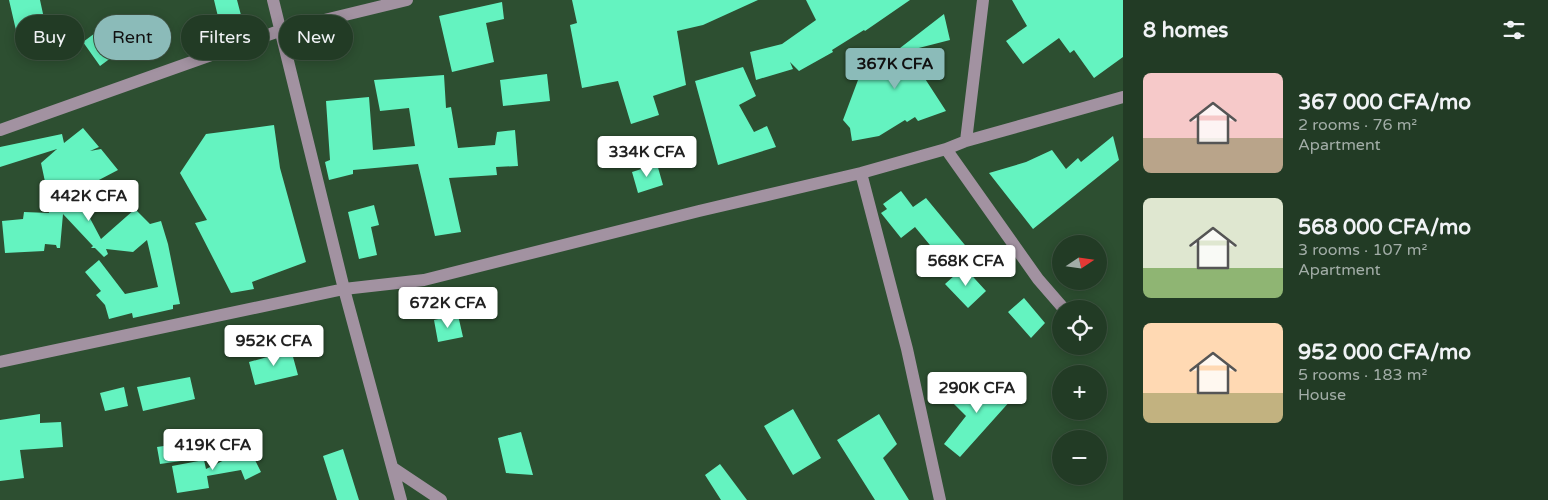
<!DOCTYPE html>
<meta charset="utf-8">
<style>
:root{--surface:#223b25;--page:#2e4632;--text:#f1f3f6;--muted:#a2ada7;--line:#3f5542;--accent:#8bbbb9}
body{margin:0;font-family:"Varela Round",sans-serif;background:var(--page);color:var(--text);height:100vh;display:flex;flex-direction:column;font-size:19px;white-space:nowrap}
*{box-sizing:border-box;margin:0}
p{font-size:16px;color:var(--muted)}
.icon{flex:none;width:28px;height:28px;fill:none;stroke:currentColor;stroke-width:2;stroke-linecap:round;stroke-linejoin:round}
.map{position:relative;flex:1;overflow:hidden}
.panel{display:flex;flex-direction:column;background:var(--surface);width:425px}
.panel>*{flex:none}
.banner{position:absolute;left:15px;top:15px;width:475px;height:45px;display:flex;gap:10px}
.needle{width:32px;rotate:77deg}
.controls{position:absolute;left:1052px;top:235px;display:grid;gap:10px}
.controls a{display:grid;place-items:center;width:55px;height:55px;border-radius:50%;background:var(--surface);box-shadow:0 2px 12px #0003,0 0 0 1px var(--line);font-size:25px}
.price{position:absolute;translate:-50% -42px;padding:0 11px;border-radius:5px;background:#fff;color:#222;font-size:16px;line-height:32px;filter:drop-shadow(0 1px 2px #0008)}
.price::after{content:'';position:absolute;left:50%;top:30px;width:15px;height:11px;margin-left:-8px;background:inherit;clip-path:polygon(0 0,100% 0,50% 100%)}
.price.on{background:var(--accent);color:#111}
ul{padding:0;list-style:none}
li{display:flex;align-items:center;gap:15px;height:125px;padding:0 20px}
li span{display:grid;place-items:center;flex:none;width:140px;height:100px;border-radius:8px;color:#555}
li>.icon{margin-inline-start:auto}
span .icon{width:60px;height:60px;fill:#fffc;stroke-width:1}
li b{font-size:21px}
h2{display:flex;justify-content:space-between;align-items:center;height:60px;padding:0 20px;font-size:21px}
.tag{padding:0 18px;border-radius:22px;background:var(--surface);box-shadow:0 2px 12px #0003,0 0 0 1px var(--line);font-size:18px;line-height:45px}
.tag.on{background:var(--accent);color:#111}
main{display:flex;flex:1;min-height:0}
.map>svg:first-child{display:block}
.building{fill:#64f3c0}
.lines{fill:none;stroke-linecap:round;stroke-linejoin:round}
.minor{stroke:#a292a1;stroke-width:12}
</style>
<main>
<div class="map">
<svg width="1123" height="500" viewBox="0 0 1123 500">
<rect width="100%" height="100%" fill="#2d4f31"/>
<!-- building -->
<path class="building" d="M9,0H40L50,46L21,52Z
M214,0H237L242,19L220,25Z
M572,0H758L703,25L677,31L686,85L653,96L659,115L631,124L618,81L582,88L570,25L577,23Z
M806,0H910L865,31L864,30L832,50L833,52L799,71L790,62L793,69L756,80L750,52L782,44L816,20Z
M1012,0H1123V57L1094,78L1074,50L1070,53L1059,38L1023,64L1006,41L1027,26Z
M502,2L504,19L486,23L494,62L452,72L439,16Z
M944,14L950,40L907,51L946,111L918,121L915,117L907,122L905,120L879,136L852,141L850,128L843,120L858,80L876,66L905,51L891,55Z
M118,16L127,46L100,66L83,42Z
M743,67L756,96L739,105L754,132L767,126L776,147L718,165L695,81Z
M547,74L550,101L503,106L500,80Z
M444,75L446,108L451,107L458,148L495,145L497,132L515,130L518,166L496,167L497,175L449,178L461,232L435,236L418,164L353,170V174L329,180L325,162L330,160L326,101L369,97L373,150L415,146L409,108L380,111L374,80Z
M274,125L280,168L306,262L252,282L254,289L231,293L195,223L207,220L180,173L206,134Z
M83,128L99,147L90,151L101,149L118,170L76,192L101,239L135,209L150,224L161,221L168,244L180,304L173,305V309L133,318L132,313L109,319L105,305L96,295L101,291L85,272L99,260L125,294L158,287L147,240L133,252L106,249L108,254L104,257L95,248H91L93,246L63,214L60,248H57L56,245L45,244L44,251L5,253L2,221L23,219L24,212L49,213L44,193L47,191L41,163L57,149L0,167V147L62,134L64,143Z
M1113,136L1119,160L1033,229L989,173L1026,162L1052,150L1066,169L1078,158L1081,162Z
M657,164L663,185L638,193L632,172Z
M901,191L913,207L926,198L974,256L952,276L936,259L939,256L915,227L901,238L881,213L887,209L883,204Z
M374,205L379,225L371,227L377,255L359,259L348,212Z
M964,267L986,291L968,308L945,284Z
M1024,298L1045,323L1031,338L1008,312Z
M458,315L463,337L438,342L434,320Z
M290,346L298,375L255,385L249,362L271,356L270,351Z
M190,377L195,399L143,411L137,387Z
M1007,379L1020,390L960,457L944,444L966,416L948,398L961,383L982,403Z
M124,387L128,406L105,411L100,393Z
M793,409L821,458L793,475L764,426Z
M40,414V423L61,422L63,447L20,450L24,478L0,481V420Z
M879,414L897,444L883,458L909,500H875L837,440Z
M521,432L533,475L506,473L498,438Z
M177,444L181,461L160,464L157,447Z
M249,448L261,472L245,480L241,470L207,476L209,488L177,493L172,466L204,460L206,469Z
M343,449L359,500H337L323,456Z
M720,464L747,500H721L705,475Z"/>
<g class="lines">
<!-- minor -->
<path class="minor" d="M273,0L344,289L401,500
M0,130L279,31L407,0
M966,141L983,0
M946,149L1038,279L1064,309
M861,173L907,349L940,500
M0,362L344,289L424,280L699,211L861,173L946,149L966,141L1123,97
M393,468L441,500"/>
</g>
</svg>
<div class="controls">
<a><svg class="needle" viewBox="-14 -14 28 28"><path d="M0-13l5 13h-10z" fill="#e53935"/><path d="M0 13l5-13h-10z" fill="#a2ada7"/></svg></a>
<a><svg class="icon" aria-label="locate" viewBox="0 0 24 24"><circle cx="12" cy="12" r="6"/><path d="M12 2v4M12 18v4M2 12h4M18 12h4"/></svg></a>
<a>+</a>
<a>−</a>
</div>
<b class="price on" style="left:895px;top:90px">367K CFA</b>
<b class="price" style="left:647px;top:178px">334K CFA</b>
<b class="price" style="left:89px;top:222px">442K CFA</b>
<b class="price" style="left:966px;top:287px">568K CFA</b>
<b class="price" style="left:448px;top:329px">672K CFA</b>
<b class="price" style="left:274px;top:367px">952K CFA</b>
<b class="price" style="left:977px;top:414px">290K CFA</b>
<b class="price" style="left:213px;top:471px">419K CFA</b>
<div class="banner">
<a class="tag">Buy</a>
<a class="tag on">Rent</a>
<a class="tag">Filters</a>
<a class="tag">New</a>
</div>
</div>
<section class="panel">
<h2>8 homes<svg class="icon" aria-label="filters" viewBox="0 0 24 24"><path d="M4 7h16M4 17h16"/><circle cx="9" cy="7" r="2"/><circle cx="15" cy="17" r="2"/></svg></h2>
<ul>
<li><span style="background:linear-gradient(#f6c9c9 65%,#b9a48a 0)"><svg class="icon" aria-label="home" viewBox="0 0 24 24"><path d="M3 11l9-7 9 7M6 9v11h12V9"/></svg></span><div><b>367 000 CFA/mo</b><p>2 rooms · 76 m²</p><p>Apartment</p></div></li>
<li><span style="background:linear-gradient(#dfe7d0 70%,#8fb573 0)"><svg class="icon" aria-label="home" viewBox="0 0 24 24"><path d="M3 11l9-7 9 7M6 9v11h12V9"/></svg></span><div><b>568 000 CFA/mo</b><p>3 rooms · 107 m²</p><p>Apartment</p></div></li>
<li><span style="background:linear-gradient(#ffd9b3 70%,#c2b280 0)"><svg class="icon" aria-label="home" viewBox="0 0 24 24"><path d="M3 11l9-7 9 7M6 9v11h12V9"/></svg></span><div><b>952 000 CFA/mo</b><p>5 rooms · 183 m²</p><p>House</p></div></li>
</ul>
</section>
</main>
